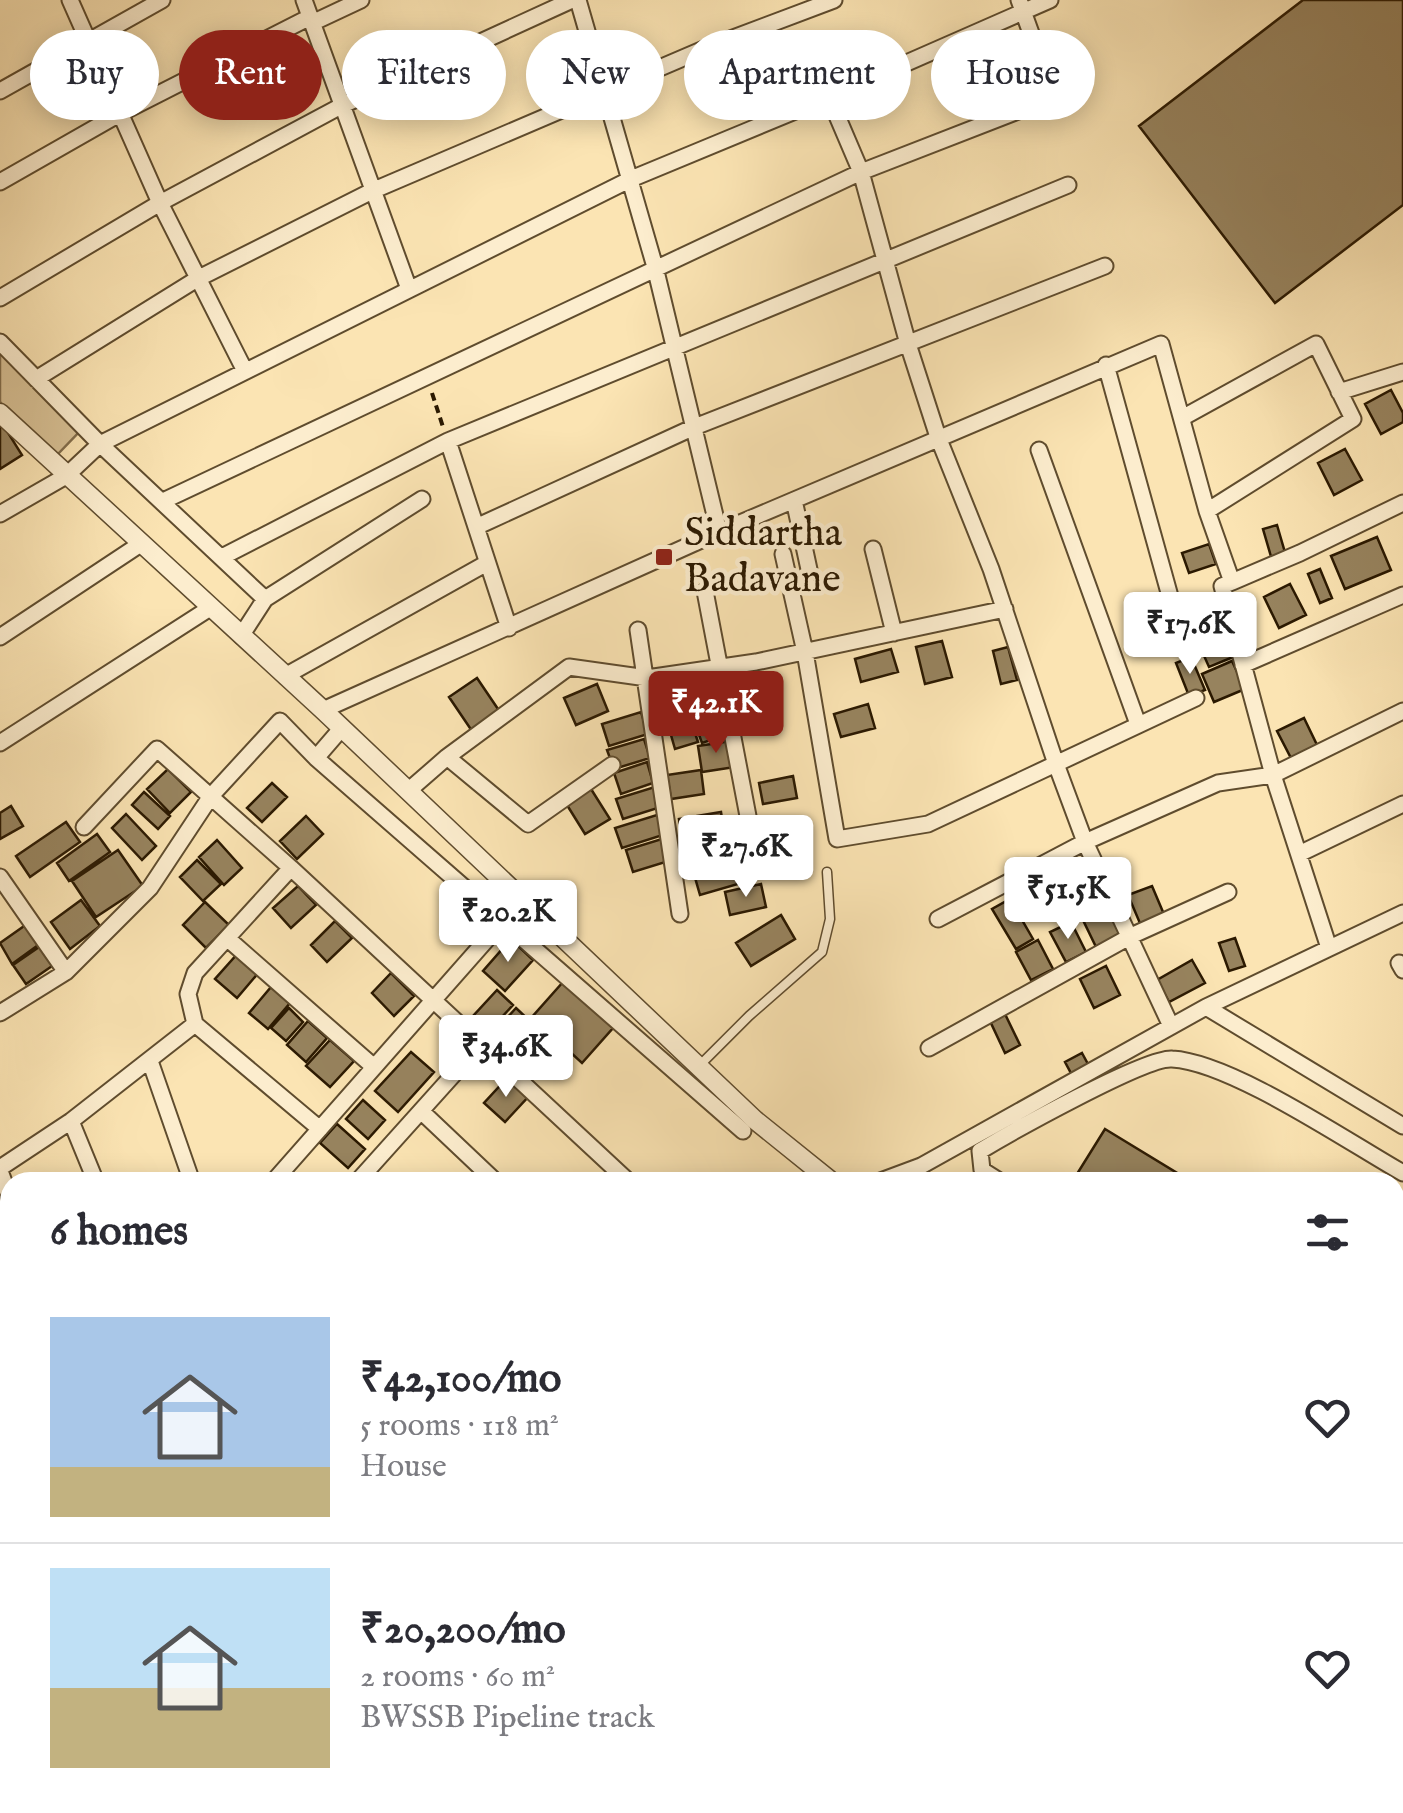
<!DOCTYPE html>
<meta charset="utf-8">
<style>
:root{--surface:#fff;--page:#f7f7f7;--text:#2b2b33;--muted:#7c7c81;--line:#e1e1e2;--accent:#8f2418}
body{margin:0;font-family:"IM FELL English",serif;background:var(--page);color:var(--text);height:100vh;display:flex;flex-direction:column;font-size:38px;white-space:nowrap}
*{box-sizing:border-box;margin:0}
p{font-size:32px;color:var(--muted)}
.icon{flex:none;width:55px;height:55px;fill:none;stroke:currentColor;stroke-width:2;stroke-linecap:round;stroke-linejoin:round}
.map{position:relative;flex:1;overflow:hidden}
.drawer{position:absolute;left:0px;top:1172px;width:1405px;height:642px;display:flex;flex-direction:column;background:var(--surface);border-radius:30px 30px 0 0;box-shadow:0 5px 25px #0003}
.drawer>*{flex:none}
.hud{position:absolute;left:30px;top:30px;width:1345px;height:90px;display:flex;gap:20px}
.price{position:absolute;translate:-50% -85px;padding:0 22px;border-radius:10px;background:#fff;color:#222;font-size:32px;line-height:65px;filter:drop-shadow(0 2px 5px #0008)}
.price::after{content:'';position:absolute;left:50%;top:60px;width:30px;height:22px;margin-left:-15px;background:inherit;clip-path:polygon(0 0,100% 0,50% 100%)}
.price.selected{background:var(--accent);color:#fff}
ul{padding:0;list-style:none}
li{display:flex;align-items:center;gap:30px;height:250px;padding:0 50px}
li+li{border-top:2px solid var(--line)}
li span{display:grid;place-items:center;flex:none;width:280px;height:200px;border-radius:0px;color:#555}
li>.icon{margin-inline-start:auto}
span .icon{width:120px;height:120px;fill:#fffc;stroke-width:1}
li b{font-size:42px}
h2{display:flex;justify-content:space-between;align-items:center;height:120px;padding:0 50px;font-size:42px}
.tag{padding:0 35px;border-radius:45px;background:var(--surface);box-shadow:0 5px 25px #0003;font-size:35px;line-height:90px}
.tag.selected{background:var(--accent);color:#fff}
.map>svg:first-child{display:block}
.green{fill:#d8c195;stroke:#826d4b;stroke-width:2.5}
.building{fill:#97835e;stroke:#2b1901;stroke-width:2.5}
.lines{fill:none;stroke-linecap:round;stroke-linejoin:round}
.service-casing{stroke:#5f4c2e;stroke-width:11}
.minor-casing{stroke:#5f4c2e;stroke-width:19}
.tertiary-casing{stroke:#5f4c2e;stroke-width:21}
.path{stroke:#2b1901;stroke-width:4;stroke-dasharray:8 5;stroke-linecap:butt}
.service{stroke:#fcedce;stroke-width:8}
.minor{stroke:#fcedce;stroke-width:15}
.tertiary{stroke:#fcedce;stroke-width:18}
.poi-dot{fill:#8f2418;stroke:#fcedce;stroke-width:4}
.labels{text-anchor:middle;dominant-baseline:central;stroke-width:9;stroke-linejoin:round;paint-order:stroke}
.poi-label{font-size:40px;fill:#2b1901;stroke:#fcedce;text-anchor:start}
</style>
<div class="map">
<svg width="1403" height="1813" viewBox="0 0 1403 1813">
<rect width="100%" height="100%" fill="#fbe4b3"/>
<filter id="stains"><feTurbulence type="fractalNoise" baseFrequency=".002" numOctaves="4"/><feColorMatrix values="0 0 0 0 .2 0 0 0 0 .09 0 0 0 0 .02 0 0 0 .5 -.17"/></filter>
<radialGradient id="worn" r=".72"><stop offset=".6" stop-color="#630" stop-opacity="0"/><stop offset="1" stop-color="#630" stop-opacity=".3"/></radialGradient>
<!-- green -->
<path class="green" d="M0,352L81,430L56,456L0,402Z
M131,1805H1069L1064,1813H138Z"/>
<!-- building -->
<path class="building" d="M1303,0H1403V205L1275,303L1139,126Z
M1391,390L1403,413V422L1381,434L1365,404Z
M0,420L22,455L0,469Z
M1345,449L1362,480L1334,495L1318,463Z
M1277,525L1286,556L1272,560L1263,529Z
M1377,537L1391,570L1345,589L1331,556Z
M1209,544L1216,564L1189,573L1182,553Z
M1320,569L1332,598L1320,603L1308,574Z
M1290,584L1306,615L1279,628L1264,597Z
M1226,628L1238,655L1209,667L1197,640Z
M942,641L952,677L925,684L916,647Z
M1008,647L1017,680L1001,684L993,651Z
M891,649L898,672L861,682L855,659Z
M1191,657L1205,690L1189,696L1176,663Z
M1232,661L1245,689L1214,702L1202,674Z
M477,678L500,712L472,731L449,697Z
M597,684L608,711L576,725L564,698Z
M687,695L694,717L659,728L652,706Z
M868,704L875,728L841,737L834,714Z
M641,712L648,734L609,746L602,724Z
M719,713L726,735L702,743L694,721Z
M1304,718L1318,747L1292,760L1277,731Z
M691,721L698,742L675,749L669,728Z
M644,739L650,758L614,769L607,750Z
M731,741L735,767L702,772L698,746Z
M647,762L653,783L621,794L614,773Z
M168,769L191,792L170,813L147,789Z
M701,770L704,794L671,799L667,775Z
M793,776L797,798L763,804L759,783Z
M272,783L287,797L262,822L247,808Z
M658,786L664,806L623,819L616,799Z
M591,789L610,819L585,834L567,805Z
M144,792L170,816L158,829L132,805Z
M11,806L23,826L0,839V813Z
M721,812L725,839L683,846L679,819Z
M126,814L156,846L142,860L112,828Z
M660,814L666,834L622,848L615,828Z
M306,816L323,834L297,859L280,841Z
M66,822L80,842L30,877L16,856Z
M97,834L110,852L69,881L57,863Z
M665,838L672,860L633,872L626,850Z
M217,840L242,868L224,885L199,857Z
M118,850L143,886L96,917L72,881Z
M197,860L221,884L203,901L180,877Z
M731,863L738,884L700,895L694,874Z
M1060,875L1072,898L1054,908L1042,884Z
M761,884L766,907L730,915L725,892Z
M1040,885L1051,909L1037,916L1026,892Z
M298,886L316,905L291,928L273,908Z
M1152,886L1166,919L1142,928L1128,895Z
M1010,899L1033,939L1016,949L992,909Z
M81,900L100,926L70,949L51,922Z
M205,902L229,925L206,948L183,925Z
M1106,906L1122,936L1097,949L1082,918Z
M781,915L795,939L751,966L736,943Z
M335,921L352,938L327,962L311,945Z
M1071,922L1086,952L1066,962L1050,932Z
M27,924L41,943L12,964L0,943Z
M1235,938L1245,966L1229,971L1219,943Z
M511,939L533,960L505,991L483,971Z
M1038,940L1053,969L1031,980L1016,952Z
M42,945L55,964L26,984L13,965Z
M239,952L260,971L237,998L215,979Z
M1192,960L1205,983L1169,1002L1157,980Z
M1106,966L1120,995L1094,1008L1080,979Z
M391,973L414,996L394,1016L372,993Z
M563,982L613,1028L582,1063L532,1017Z
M271,987L290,1003L268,1029L249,1013Z
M497,990L513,1005L490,1030L474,1015Z
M289,1008L303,1022L286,1041L271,1028Z
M516,1008L533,1024L511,1048L494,1032Z
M1005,1014L1020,1045L1005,1053L990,1021Z
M308,1021L327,1038L306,1062L287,1045Z
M330,1040L354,1061L330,1087L306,1066Z
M411,1052L434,1072L398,1112L375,1091Z
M1082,1053L1089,1066L1072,1075L1065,1062Z
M508,1077L529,1096L505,1122L484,1103Z
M363,1100L385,1120L368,1139L346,1119Z
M337,1124L365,1149L348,1168L320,1143Z
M1105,1129L1182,1176L1178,1182H1072Z
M0,1422L10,1430V1455L6,1451L0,1458Z
M0,1515L10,1523V1532L0,1544L10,1552V1558L2,1568L0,1567Z
M1113,1805H1228L1229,1813H1111Z
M1261,1805H1367L1369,1813H1258Z"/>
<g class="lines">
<!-- service casing -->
<g class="service-casing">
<path id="service" d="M698,1067L749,1016L822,952L830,919L827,872
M0,1605H10
M1395,1619L1403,1610
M0,1789L10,1788
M51,1805L57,1813
M0,1810L21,1806L36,1813"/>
</g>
<!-- minor casing -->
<g class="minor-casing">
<path id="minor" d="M70,0L160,203L245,371
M304,0L409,289
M578,0L655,267L719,532
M312,23L361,0
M0,91L162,0
M829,97L861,172L908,344L938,437L991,569L1056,764L1085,842L1171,1026
M0,182L121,113L310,17
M0,298L160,203L341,106L572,0
M0,342L100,444L265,599
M1106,365L1171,600
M36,379L197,279L372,191L704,49L834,0
M1339,392L1403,372
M1182,418L1316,344L1353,419L1207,511
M448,441L509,628
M1039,450L1138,724
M794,500L810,574
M163,501L861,172L1054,97L1019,0
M0,514L66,476L100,444L631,179L829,97L1050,0
M476,527L692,428L1105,266
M873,549L894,633
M783,554L805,652L837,839L928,824L1196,698
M222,557L448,441L1068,185
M1232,582L1300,553L1403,503
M705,591L756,858
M638,630L680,914
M241,636L265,599L422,499
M0,637L142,543
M1243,665L1403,595
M285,676L487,563
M323,710L719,532L1161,344L1207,511L1232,582L1222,586L1273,775L1329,948
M0,743L210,608
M447,757L528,824L612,765
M316,758L341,729
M408,791L447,757L569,667L647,678L756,662L1005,609
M84,827L157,749L291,868L629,1182
M1299,854L1403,804
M0,877L66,972
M938,919L1085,842L1218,783L1273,775L1403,711
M228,939L374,1067
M1399,963L1403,970
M1206,1007L1403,1126
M0,1013L66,972L150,888L211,796L280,721L316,758L743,1131
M195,1024L320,1129
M929,1048L1131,936L1228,892
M150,1061L192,1182
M421,1111L496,1182
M71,1121L96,1182
M0,1168L71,1121L195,1024L188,994L195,973L291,868
M0,1171L10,1198
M273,1182L504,920
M357,1182L481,1044
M878,1182L921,1166L1206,1007L1403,913
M1001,1182L982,1170L980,1151C1010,1133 1145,1057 1172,1059C1231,1062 1348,1142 1403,1173
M1395,1428L1403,1433"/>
</g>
<!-- tertiary casing -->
<g class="tertiary-casing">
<path id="tertiary" d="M0,413L323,710L755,1120L832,1182
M1395,1504L1403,1509"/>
</g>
<!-- path -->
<path class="path" d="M432,393L443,427"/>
<!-- service -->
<use href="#service" class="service"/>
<!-- minor -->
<use href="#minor" class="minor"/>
<!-- tertiary -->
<use href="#tertiary" class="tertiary"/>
</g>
<!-- markers -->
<rect class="poi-dot" x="654" y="547" width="20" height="20" rx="5"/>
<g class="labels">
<!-- poi labels -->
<g class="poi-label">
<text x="684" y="534">Siddartha<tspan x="684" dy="46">Badavane</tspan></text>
</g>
</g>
<rect width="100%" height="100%" filter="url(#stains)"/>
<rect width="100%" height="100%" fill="url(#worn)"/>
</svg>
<b class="price" style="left:1190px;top:677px">₹17.6K</b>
<b class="price selected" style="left:716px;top:756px">₹42.1K</b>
<b class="price" style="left:746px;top:900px">₹27.6K</b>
<b class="price" style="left:1068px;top:942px">₹51.5K</b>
<b class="price" style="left:508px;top:965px">₹20.2K</b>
<b class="price" style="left:506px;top:1100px">₹34.6K</b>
<div class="hud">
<a class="tag">Buy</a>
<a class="tag selected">Rent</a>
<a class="tag">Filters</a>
<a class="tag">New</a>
<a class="tag">Apartment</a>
<a class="tag">House</a>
</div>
<section class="drawer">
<h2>6 homes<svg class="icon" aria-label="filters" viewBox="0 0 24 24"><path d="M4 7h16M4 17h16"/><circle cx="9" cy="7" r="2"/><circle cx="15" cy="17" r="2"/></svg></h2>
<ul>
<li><span style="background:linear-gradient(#a9c7e8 75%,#c2b280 0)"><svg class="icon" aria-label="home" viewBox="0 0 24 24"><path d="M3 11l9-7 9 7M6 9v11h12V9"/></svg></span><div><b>₹42,100/mo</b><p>5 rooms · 118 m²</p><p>House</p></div><svg class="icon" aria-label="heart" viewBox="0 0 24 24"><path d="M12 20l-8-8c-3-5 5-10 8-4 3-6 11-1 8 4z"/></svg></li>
<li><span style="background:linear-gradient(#bfe0f5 60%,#c2b280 0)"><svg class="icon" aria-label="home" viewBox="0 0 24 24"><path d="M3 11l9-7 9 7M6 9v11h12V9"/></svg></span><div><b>₹20,200/mo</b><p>2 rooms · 60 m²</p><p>BWSSB Pipeline track</p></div><svg class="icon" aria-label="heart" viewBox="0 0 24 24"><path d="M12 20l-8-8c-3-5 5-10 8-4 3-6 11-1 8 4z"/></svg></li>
</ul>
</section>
</div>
